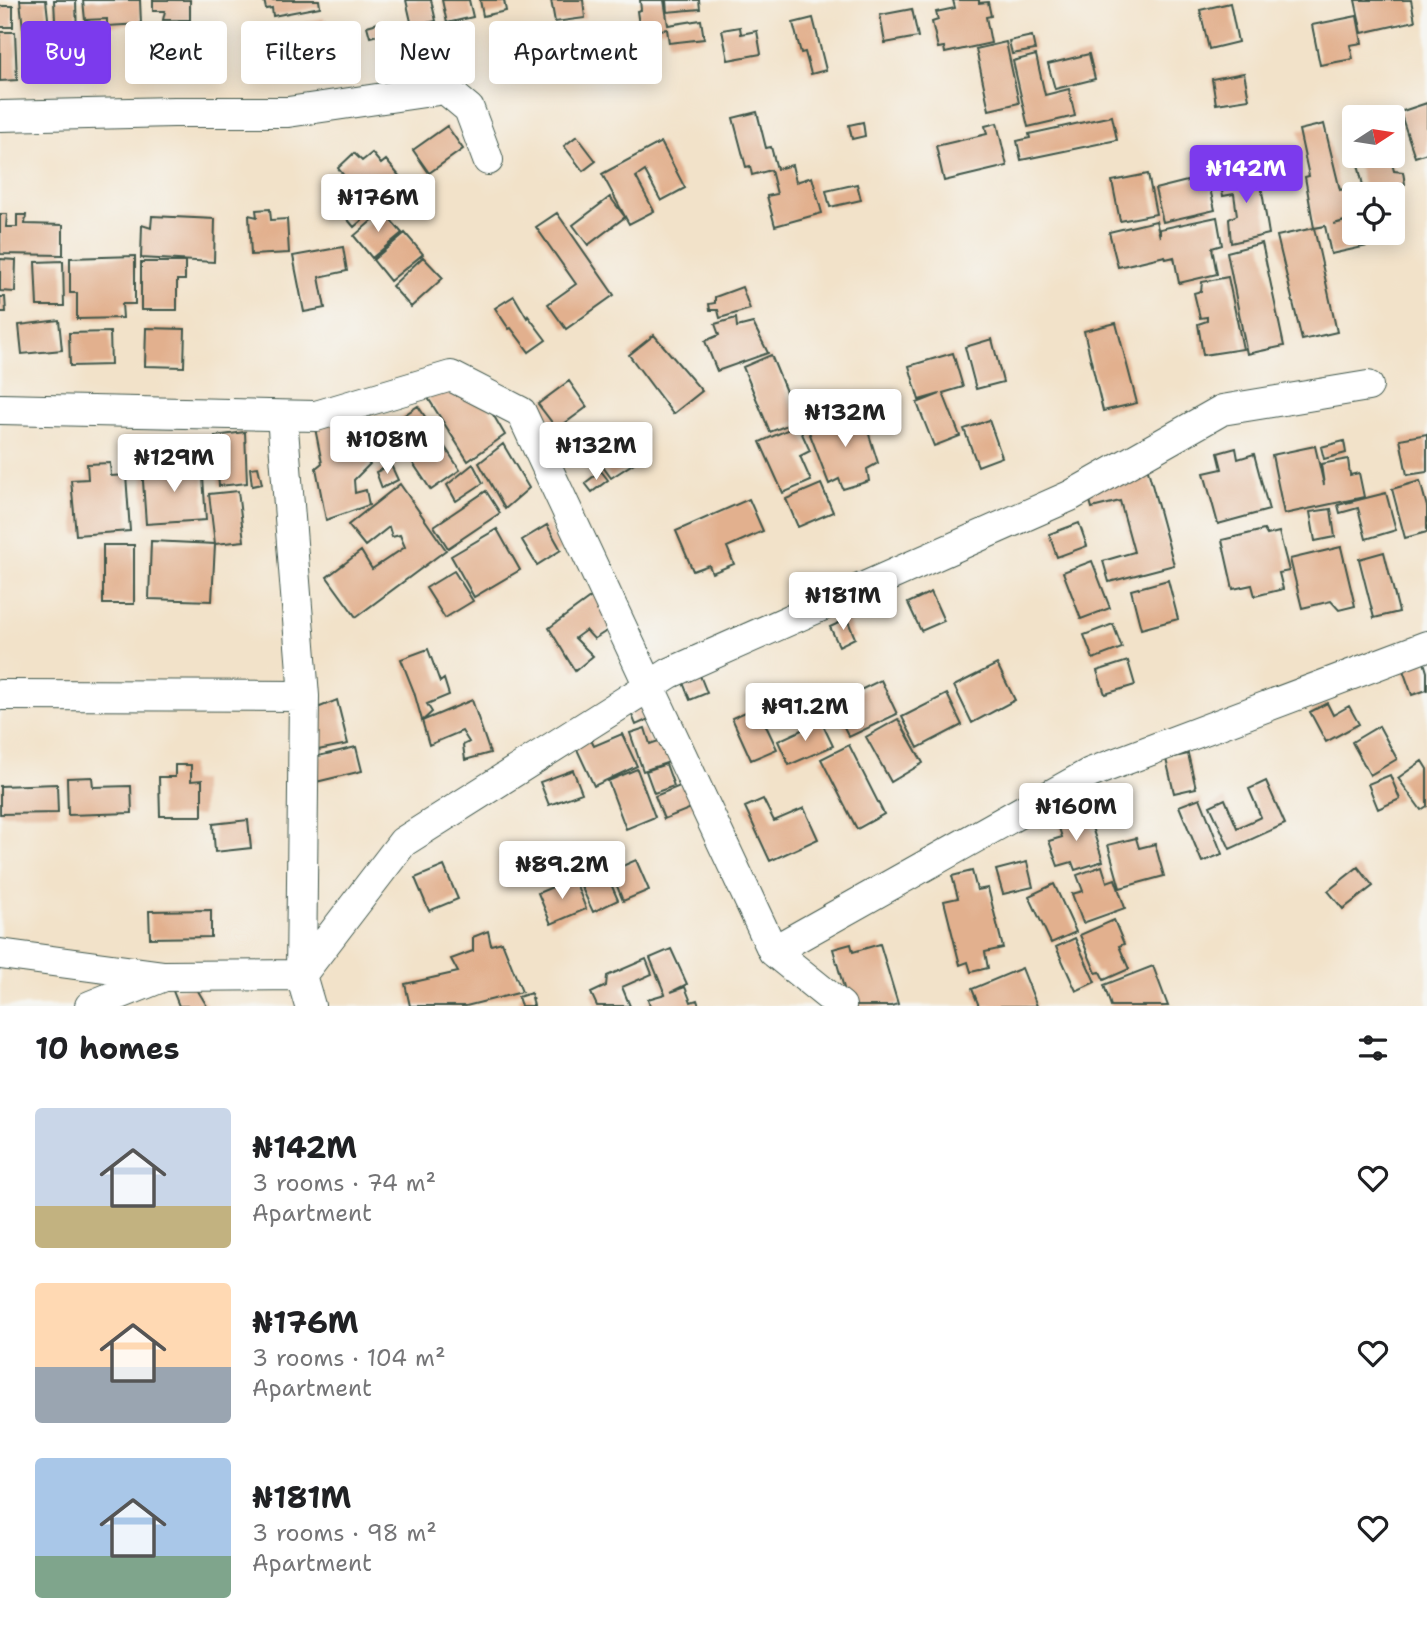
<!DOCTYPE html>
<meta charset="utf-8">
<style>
:root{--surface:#fff;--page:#f2f2f2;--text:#202124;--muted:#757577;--accent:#7c3aed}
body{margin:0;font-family:"Shantell Sans",sans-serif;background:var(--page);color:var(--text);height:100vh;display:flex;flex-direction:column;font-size:26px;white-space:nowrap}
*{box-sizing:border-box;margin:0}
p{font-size:23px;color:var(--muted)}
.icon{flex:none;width:38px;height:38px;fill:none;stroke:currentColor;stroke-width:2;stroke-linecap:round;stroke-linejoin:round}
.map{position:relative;height:1006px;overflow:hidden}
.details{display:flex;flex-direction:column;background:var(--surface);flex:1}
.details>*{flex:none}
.banner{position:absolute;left:21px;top:21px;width:700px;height:63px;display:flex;gap:14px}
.needle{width:46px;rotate:78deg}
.buttons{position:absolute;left:1342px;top:105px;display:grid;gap:14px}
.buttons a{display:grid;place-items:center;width:63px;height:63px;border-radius:7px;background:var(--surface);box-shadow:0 4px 18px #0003;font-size:35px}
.price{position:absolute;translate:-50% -60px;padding:0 16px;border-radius:7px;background:#fff;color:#222;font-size:23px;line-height:46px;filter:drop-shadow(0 2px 4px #0008)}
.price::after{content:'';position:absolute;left:50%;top:42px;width:21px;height:16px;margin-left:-10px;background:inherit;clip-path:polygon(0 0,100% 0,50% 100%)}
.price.active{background:var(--accent);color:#fff}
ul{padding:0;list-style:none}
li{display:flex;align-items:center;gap:21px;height:175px;padding:0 35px}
li span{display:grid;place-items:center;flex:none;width:196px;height:140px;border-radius:7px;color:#555}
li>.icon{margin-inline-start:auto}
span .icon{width:84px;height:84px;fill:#fffc;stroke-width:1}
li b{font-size:30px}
h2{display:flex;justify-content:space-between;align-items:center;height:84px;padding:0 35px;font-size:30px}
.tag{padding:0 24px;border-radius:7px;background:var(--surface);box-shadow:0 4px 18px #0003;font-size:24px;line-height:63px}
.tag.active{background:var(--accent);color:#fff}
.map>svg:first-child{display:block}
.building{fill:#e2b08e}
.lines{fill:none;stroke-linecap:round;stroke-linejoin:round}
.minor-casing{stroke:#3f564a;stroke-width:32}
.minor{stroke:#fff;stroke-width:30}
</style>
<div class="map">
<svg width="1427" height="1006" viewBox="0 0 1427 1006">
<rect width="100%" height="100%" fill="#f6f6f2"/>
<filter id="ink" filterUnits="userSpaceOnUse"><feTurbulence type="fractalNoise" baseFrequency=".0143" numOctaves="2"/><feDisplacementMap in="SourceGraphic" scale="14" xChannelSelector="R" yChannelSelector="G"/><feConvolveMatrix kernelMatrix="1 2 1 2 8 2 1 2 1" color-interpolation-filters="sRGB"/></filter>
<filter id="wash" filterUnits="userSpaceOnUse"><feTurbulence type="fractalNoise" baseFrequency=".00686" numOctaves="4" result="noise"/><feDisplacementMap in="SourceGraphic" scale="28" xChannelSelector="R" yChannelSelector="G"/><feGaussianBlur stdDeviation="1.57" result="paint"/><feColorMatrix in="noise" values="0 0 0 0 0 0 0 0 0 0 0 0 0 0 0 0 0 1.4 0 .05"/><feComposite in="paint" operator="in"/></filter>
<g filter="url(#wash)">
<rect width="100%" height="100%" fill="#f2e2c9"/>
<g id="blocks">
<!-- building -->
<path class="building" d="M20,0H46L51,45L25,48Z
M54,0H76L77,39L56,40Z
M83,0H140L141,24L107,26V19L85,20Z
M153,0H190V20H163L165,11H153Z
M264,0H319L320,7L273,16L272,8L266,9Z
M406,0H431L436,21L412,26Z
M442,0H469L473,17L447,23Z
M480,0H504L506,11L483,16Z
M551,0H583L585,18L555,22Z
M640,0H664L668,25L701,20L704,39L669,43L667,29L640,32L637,11L641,10Z
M666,0H699L700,9L667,12Z
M953,0H979V3L988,2L991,16L986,17L991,43L945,53L944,47L938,48L932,22L938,20L936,12L955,8Z
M1355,0H1411L1415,21L1362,33Z
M1230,3L1238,42L1209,49L1200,10Z
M0,6H13V27H0Z
M912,9L918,37L885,43L880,15Z
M1357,16L1362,43L1350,45L1353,59L1320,65L1312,25Z
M324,18L331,52L316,55L319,71L288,77L285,64L295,62L294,55L316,51L313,45L310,46L305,22Z
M813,18L826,70L811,74L805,52L801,53L793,23Z
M385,21L389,32L370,37L367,26Z
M740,27L741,34L757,31L761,54L728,60L722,30Z
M0,32H15L17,80L0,81Z
M438,36L444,71L421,76L417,55H422L420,40Z
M1032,36L1035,50L1012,54L1009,41Z
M1006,42L1019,103L989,110L976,49Z
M569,44L570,50L576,49L577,57L556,60L554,46Z
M1089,54L1095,79L1055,89L1048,64Z
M1036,55L1045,95L1069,89L1075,116L1028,127L1013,61Z
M1244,73L1249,99L1216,104L1212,79Z
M1427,103V153L1415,157L1400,112Z
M757,112L766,148L771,147L777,169L792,165L796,182L812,177L822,213L775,226L767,196L777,194L771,170L752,175L750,166L746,167L733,118Z
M1112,116L1117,140L1021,160L1017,141L1030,138L1029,134Z
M863,122L865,136L852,139L849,125Z
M997,123L1007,166L944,181L936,146L987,134L985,126Z
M1324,124L1340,190L1361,185L1364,194H1354V218L1334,224L1354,219V233H1370L1372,245L1331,254L1325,226L1314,228L1305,177L1309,176L1299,130Z
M447,126L463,149L429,173L413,150Z
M577,136L596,161L583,171L564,146Z
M661,142L685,188L661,201L645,171L636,177L654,211L629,224L602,174Z
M354,153L362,161L372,153L381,164L386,160L405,183L354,227L332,201L338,196L334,186L345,177L338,168Z
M1356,156H1390L1394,171L1403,172L1405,184L1398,185L1400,197L1393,198V194H1365Z
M1258,167L1269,234L1231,243L1229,219L1237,215L1234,194L1223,196L1219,176Z
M1148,174L1156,214L1120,221L1112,181Z
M1207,176L1215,210L1163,222L1155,189Z
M857,184L861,200L830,207L826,191Z
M610,197L625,217L588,245L573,225Z
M270,209L271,220L287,219L289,253L251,255L249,215L257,217L256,210Z
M383,211L402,233L372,258L354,236Z
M557,213L614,295L566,329L548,304L576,284L536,227Z
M0,214H7L6,227H17V215H26L25,224L63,225V255L0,254Z
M152,216L215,219L214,262L141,258L142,225L151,228Z
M1217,217L1222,245L1212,248L1217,274L1179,283L1174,257L1166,259L1165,256L1118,267L1109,232L1156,221L1160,237V229Z
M1314,228L1337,332L1302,340L1277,236Z
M405,233L423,254L390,281L373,260Z
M1262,243L1284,346L1247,354L1227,252Z
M343,247L347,271L319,277L325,308L304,312L293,256Z
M135,256V304H122L123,318L77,319V293H70V258Z
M423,257L443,278L411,307L392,286Z
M0,259L16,260L15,292L0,291Z
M63,261L64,306H37L35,262Z
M141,262H185V280H177V310H141Z
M1228,277L1243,349L1203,355L1198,324L1207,321V317L1200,318L1194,293L1201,291L1202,282Z
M742,287L750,309L720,318L718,310H710L709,304L715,303V297Z
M514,296L527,318L528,316L546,340L529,352L511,328L509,329L495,308Z
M0,297H5L6,312H0Z
M736,318L737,327L753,323L768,353L717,371L705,341L719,335L715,324Z
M59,320L62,350L22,354L19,325Z
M1116,323L1137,403L1103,411L1084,331Z
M146,328L185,329L184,367L145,366Z
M110,332L111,365L70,366L69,333Z
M654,335L702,391L673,414L629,355Z
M992,339L1003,382L976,389L965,347Z
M953,353L963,387L943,393L960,436L934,446L917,403L940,394L919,400L909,366Z
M771,355L798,421L770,432L743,367Z
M468,372L505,435L468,461L428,398Z
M569,381L587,407L557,429L538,404Z
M418,406L460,470L431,490L388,426Z
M861,409L878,463L867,469L869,481L843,489L839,479L829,484L808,429Z
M333,418L340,449L352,440L370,464L354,480L355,493L366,490L369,505L326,520L316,468L322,463L314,423Z
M989,420L1002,457L978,466L964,429Z
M798,425L810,451L800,456L811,481L783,493L760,442Z
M612,429L634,463L611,478L588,446Z
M245,432L247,483L219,486L215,436Z
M1427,434V472L1407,475L1400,439Z
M1344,441L1346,453L1324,459L1321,447Z
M503,444L529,488L505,509L479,463Z
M1315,446L1324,485L1321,464L1348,459L1350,475L1359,473L1364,497L1284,514L1272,455Z
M1236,448L1238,459L1254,454L1269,510L1218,524L1204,473L1222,469L1218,453Z
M1145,459L1174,565L1109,582L1103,561L1134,552L1120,501L1092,508L1083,475Z
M110,463L111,476L126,475L130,531L76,535L71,480L88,479L87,464Z
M202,463L206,520L146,524L142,467Z
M473,464L483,483L456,501L447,485Z
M391,465L398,480L382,488L376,472Z
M258,467L262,484L252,486L250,468Z
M601,471L608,480L592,492L585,483Z
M1420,481L1427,507V532L1405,538L1392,489Z
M400,484L446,550L356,617L327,577L361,551L372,569L405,547L400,535L392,537L389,527L365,546L348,525Z
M821,484L833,512L798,527L786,499Z
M238,491L244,541L215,544L209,494Z
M486,491L500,513L448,548L434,526Z
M1386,493L1396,530L1366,539L1358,508L1340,513L1338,505Z
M749,499L763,531L727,547L734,564L712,573L709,565L693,571L676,531Z
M1331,509L1335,537L1315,541L1310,512Z
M1079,523L1087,546L1057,557L1049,534Z
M547,525L561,550L537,565L522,540Z
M497,529L520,570L474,597L451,556Z
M1264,530L1267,535L1279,532L1289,571L1279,573L1283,589L1255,596L1252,585L1233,589L1222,540Z
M151,541L215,544L212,601L149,599Z
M103,545H134V604H103Z
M1341,547L1355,606L1339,610L1331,601L1302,608L1290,559Z
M1384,552L1399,612L1374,618L1359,559Z
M1092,561L1110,608L1081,619L1063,572Z
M454,571L473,601L445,618L426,588Z
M1168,580L1178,619L1141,629L1131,590Z
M598,592L616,625L594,639L586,630L575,638L593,656L575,671L549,628Z
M931,592L944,621L921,631L908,603Z
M847,619L855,638L839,646L830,627Z
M1113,624L1122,648L1093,659L1084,635Z
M428,649L440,682L444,679L449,695L427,704L432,712L422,721L472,700L490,753L465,760L463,745L469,742L462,731L429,745L414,692L401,659Z
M1128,661L1135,685L1105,694L1097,671Z
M1424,662L1427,672V690L1412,695L1403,670Z
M997,664L1015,700L972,723L954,686Z
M697,668L707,693L690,700L680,675Z
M881,680L897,714L849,737L839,717L860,707L854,693Z
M947,694L962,725L918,748L902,717Z
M337,700L348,744L318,750L315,709Z
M1327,703L1333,715L1349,706L1359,724L1326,742L1310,712Z
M642,704L649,719L636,725L630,710Z
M757,707L777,749L751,760L732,718Z
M898,719L923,763L891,782L866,737Z
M821,721L833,746L789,765L778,741Z
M1379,726L1397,759L1370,775L1352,742Z
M645,728L650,744L670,737L678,759L643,771L630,733Z
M622,734L637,766L594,786L575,745L590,738L594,746Z
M849,745L884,814L857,829L821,759Z
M356,747L362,771L316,782L310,758Z
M1188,754L1196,788L1174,793L1166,759Z
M1422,761L1427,769V806L1421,810L1398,778Z
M666,764L674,786L654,793L646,771Z
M175,765H191V781L202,780V816H160L159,777H175Z
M637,769L655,817L626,829L608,781Z
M573,770L582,793L549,805L540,782Z
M1390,775L1400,799L1378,809L1368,784Z
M92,777L93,787L131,786L132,813L68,815L67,778Z
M1266,781L1285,824L1230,849L1210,806L1225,799L1237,828L1261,817L1249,789Z
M690,782L699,805L664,819L655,796Z
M57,784L58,813L0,814V786Z
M1200,798L1222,854L1202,862L1179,806Z
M763,799L774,821L804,808L818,839L770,861L745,807Z
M1087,812L1103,861L1075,870L1072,862L1058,866L1049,841L1062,837L1057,822Z
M248,820L251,848L215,852L213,824Z
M1136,838L1139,848L1155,844L1164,876L1120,888L1108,845Z
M596,850L618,900L593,912L570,862Z
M636,860L649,890L623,901L611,871Z
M1027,862L1033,887L1003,894L996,870Z
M444,866L458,899L429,911L415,878Z
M1102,866L1107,882L1115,879L1125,908L1083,923L1072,894L1083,891L1077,875Z
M1358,867L1373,886L1343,909L1328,891Z
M972,871L977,890L988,888L1003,948L985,952L988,968L971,972L968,962L960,965L944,901L958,898L952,876Z
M574,878L586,909L551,924L538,893Z
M1054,884L1076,932L1051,943L1029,896Z
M211,910V937L150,938L149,911Z
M1114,920L1124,944L1119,946L1129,969L1104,980L1100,972L1096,973L1080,935Z
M488,931L491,945L502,942L522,992L466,1006H410L405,984L458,972L451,959L473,951V937Z
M1075,938L1095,982L1076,991L1056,947Z
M851,944L853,952L880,944L898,1004L891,1006H849L833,949Z
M671,949L687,984L671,992L685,987L691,1002L697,1000L699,1006H650L648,999L665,994L650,958Z
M646,959L652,974L622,987L630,1006H597L591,993L606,986L607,976Z
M1153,966L1168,1006H1111L1104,985Z
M1022,968L1037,1006H979L972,989Z
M195,986L207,1006H179L173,991Z
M531,993L534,1006H521L518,997Z"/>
</g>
</g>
<g filter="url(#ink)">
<use href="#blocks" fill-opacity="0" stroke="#3f564a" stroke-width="2"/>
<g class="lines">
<!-- minor casing -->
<g class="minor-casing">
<path id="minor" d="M0,116L174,112H288L445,89L469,109L488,160
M0,409L316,416L451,376L521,412L773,951L841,1006
M282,416L304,696L301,975L310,1006
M0,695L304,696
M773,951L1090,773L1427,646
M0,954L164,976L301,975L403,842L670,673L1070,496L1222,410L1368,386
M90,1006L162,977"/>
</g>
<!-- minor -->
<use href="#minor" class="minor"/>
</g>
</g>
</svg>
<div class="buttons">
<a><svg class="needle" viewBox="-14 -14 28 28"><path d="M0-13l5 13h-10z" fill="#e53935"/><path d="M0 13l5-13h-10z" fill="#757577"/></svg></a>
<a><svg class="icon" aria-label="locate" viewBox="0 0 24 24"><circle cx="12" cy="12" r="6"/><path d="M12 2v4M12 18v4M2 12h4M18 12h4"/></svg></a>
</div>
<b class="price active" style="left:1246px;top:205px">₦142M</b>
<b class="price" style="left:378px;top:234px">₦176M</b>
<b class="price" style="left:845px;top:449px">₦132M</b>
<b class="price" style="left:387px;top:476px">₦108M</b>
<b class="price" style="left:596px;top:482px">₦132M</b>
<b class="price" style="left:174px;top:494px">₦129M</b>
<b class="price" style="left:843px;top:632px">₦181M</b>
<b class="price" style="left:805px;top:743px">₦91.2M</b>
<b class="price" style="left:1076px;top:843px">₦160M</b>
<b class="price" style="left:562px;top:901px">₦89.2M</b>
<div class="banner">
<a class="tag active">Buy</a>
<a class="tag">Rent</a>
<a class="tag">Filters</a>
<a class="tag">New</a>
<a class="tag">Apartment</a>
</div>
</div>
<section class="details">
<h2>10 homes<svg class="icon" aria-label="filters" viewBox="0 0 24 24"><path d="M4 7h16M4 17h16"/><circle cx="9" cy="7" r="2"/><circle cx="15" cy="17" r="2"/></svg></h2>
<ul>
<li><span style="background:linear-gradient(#c9d6e8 70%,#c2b280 0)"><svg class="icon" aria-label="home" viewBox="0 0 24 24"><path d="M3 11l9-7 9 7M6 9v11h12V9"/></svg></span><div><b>₦142M</b><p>3 rooms · 74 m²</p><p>Apartment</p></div><svg class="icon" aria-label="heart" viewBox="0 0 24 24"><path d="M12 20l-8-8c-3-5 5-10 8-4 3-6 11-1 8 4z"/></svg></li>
<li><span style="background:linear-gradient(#ffd9b3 60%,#9aa5b1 0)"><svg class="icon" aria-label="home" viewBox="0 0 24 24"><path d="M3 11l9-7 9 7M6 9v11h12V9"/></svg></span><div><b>₦176M</b><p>3 rooms · 104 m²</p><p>Apartment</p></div><svg class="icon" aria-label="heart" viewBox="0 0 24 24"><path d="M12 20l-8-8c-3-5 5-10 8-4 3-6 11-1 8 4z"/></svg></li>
<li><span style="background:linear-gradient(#a9c7e8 70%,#7fa58c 0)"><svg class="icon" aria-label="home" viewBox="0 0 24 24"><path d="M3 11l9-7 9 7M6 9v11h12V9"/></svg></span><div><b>₦181M</b><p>3 rooms · 98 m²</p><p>Apartment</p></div><svg class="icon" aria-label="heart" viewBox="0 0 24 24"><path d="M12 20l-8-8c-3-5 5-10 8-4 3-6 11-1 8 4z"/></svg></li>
</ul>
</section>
